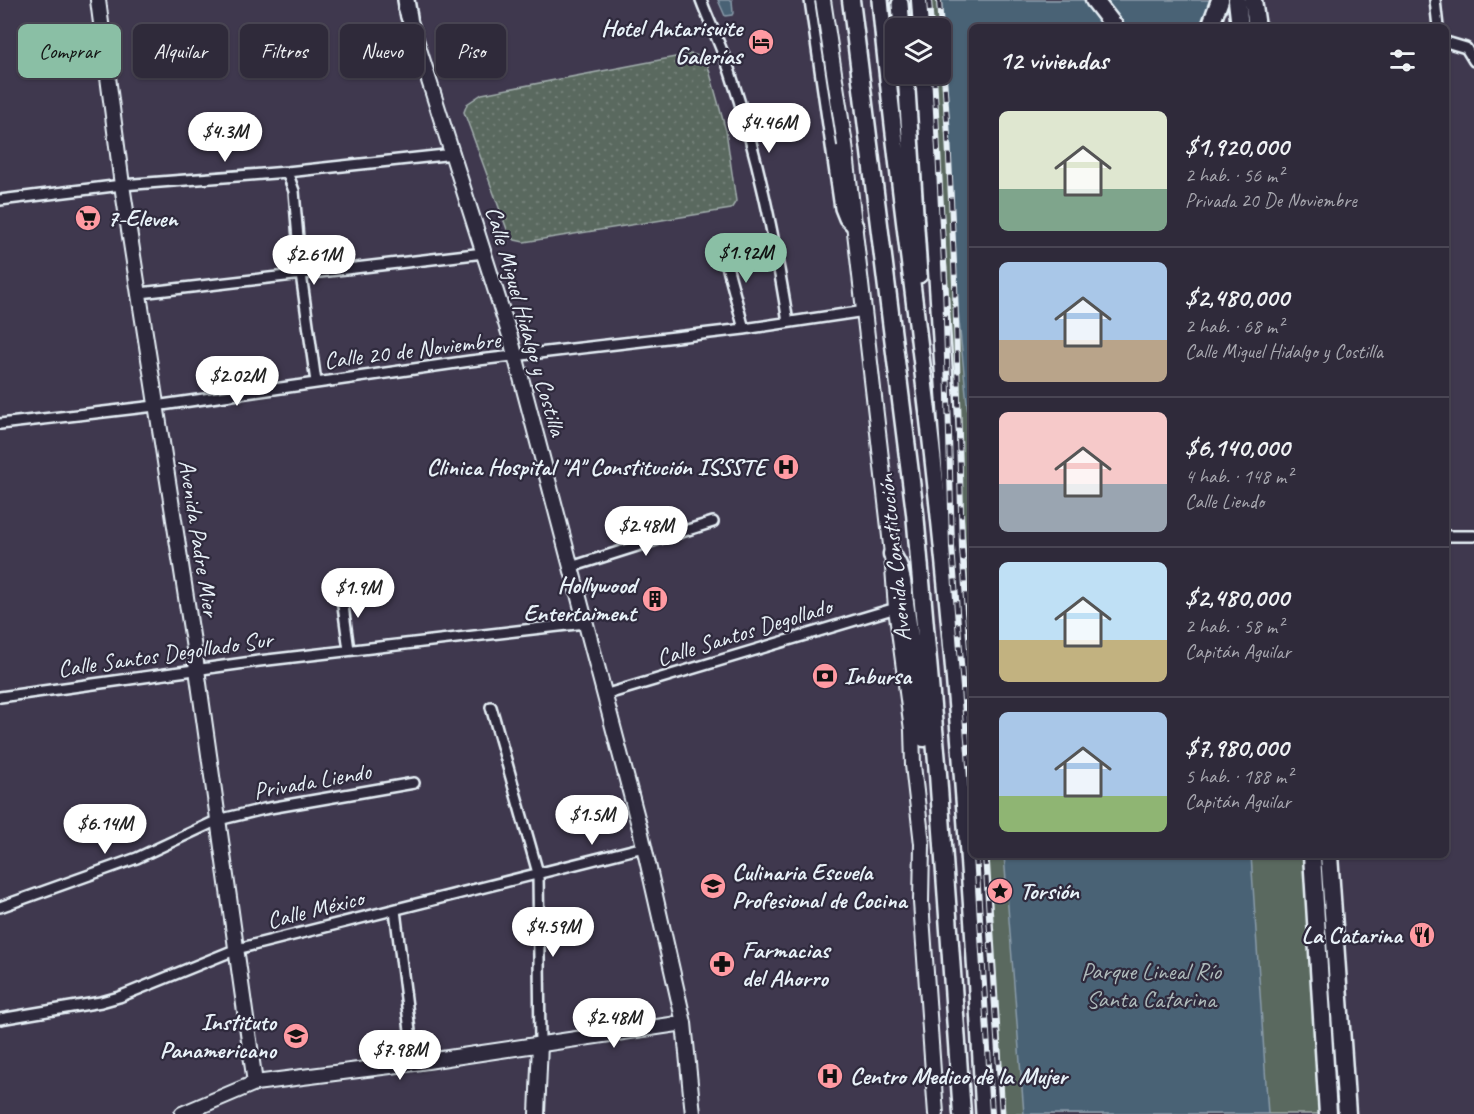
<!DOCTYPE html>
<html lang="es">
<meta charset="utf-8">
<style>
:root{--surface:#2f2a3a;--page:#373242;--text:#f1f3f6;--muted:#a7a7af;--line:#4a4654;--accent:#8abfa5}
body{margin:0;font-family:Caveat,sans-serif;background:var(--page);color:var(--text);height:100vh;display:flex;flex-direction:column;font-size:22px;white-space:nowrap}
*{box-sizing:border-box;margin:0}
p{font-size:20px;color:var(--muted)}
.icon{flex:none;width:33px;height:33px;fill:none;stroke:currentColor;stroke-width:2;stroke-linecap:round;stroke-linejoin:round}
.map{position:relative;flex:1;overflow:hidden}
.side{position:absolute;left:969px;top:24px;width:480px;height:834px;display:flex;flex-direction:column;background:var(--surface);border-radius:9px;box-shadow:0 2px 4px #0004,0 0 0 2px var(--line)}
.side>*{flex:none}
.guide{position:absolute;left:18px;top:24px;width:570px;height:54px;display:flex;gap:12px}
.buttons{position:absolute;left:885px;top:18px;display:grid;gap:12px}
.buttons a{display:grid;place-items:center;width:66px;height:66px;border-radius:9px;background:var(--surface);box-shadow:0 2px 4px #0004,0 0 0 2px var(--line);font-size:30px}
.price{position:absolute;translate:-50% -51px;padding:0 14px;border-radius:21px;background:#fff;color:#222;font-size:20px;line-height:39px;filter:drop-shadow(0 2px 3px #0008)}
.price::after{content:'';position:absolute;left:50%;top:36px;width:18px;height:14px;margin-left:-9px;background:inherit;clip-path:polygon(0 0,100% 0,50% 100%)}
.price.on{background:var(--accent);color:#111}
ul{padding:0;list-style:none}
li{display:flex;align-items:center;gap:18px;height:150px;padding:0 30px}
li+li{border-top:2px solid var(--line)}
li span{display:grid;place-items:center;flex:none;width:168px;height:120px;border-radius:9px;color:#555}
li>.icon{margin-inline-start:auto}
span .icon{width:72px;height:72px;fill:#fffc;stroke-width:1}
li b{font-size:26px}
h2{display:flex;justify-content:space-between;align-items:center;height:72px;padding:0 30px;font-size:26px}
.pill{padding:0 21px;border-radius:9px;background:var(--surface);box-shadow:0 2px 4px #0004,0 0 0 2px var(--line);font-size:21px;line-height:54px}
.pill.on{background:var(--accent);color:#111}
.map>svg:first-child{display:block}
.grass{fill:url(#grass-dots);stroke:#a1adac;stroke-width:1.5}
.park{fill:#5a695f;stroke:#a1adac;stroke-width:1.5}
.water{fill:#4a6275;stroke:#899ba9;stroke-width:1.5}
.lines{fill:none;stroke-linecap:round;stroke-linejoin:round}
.street-casing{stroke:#e8f1f8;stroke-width:14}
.secondary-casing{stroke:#e8f1f8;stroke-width:18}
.primary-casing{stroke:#e8f1f8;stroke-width:20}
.highway-casing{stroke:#e8f1f8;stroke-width:21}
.street{stroke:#2f2a3d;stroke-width:9}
.secondary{stroke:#2f2a3d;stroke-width:14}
.primary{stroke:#2f2a3d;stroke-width:15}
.highway{stroke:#2f2a3d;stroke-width:16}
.rail-casing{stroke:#e8f1f8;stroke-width:6}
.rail{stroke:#2f2a3d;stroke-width:4;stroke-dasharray:11;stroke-linecap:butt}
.secondary-bridge-casing{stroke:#e8f1f8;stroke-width:18;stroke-linecap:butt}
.secondary-bridge{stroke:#2f2a3d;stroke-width:14}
.labels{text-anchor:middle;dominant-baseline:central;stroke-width:4.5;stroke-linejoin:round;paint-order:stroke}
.poi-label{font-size:24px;font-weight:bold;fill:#e8f1f8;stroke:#2f2a3d;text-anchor:start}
.street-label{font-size:24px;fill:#e8f1f8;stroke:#2f2a3d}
.park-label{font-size:24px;fill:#afbbbb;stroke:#2f2a3d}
</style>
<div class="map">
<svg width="1474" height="1114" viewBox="0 0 1474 1114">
<defs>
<pattern id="grass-dots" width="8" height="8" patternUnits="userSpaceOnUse" patternTransform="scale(1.5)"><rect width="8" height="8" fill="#5a695f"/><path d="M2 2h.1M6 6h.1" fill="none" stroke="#727f77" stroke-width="1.8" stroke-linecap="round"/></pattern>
</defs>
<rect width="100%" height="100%" fill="#3f384e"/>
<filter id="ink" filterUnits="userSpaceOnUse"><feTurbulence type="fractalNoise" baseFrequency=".0167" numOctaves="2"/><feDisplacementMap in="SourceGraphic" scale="12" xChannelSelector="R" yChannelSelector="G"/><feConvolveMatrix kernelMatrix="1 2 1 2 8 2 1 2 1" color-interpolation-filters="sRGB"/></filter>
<g filter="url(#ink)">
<!-- grass -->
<path class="grass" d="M691,54L702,57L708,66L726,131L736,201L731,209L524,242L515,240L508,232L464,112L467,104L482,94Z"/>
<!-- park -->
<path class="park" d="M925,0H1215L1219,27H972V725L931,74H940V28H927Z
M982,855H1307L1321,1114H998Z"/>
<!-- water -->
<path class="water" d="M718,0H732L733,13L732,15L725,16Z
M937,0H1211L1209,23L1204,27H972V456L956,289Z
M1004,855H1251L1268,1114H1024Z"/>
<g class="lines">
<!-- street casing -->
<g class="street-casing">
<path id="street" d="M701,0C710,24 722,48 730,72C758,156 774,235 788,322
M1435,0L1438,27
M1446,42L1466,48L1474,61
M287,172L294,191L301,274L316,382
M0,200L122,185L287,172L454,154
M722,247L744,329
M140,293L484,253
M0,424L155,406L470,361L744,329L865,311
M1446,536H1474
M571,567L713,522
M341,591L349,650
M604,695L896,608
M0,697L259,661L585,623
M491,707L538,873L540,1044
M0,907L137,858L218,820L264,809L414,783
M395,910L414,1063
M0,1019L101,1002L119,997L237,949L644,847"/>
</g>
<!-- secondary casing -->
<g class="secondary-casing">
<path id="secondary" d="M98,0L122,185L195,655L255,1083
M406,8L510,336L640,829L684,1023L693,1114
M845,145L892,554L896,608L912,730L913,765L922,844L921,902L936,1114
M182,1114L255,1083L414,1063L684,1023
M537,1114L540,1044"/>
</g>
<!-- primary casing -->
<g class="primary-casing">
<path id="primary" d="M406,0L409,17
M813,0L843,208L847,218L855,226
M880,0C895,166 920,331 937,497C959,702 973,908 984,1114
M900,4L902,28
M906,74L919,275"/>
</g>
<!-- highway casing -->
<g class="highway-casing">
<path id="highway" d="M851,0L915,513L938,774L962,1114
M920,0L922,28
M1094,0L1115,27
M1237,0L1240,27
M1253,0L1257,27
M1210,27L1220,0
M924,74L959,602L972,763
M892,554L898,565L902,581L924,738
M979,855L995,1114
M1312,855L1328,1114
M1329,855L1347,1114"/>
</g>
<!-- street -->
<use href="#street" class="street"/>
<!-- secondary -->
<use href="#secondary" class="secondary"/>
<!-- primary -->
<use href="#primary" class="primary"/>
<!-- highway -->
<use href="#highway" class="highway"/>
<!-- rail casing -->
<g class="rail-casing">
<path id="rail" d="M929,0L931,28
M939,0L948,136L955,284L962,549L972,675
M934,74L945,283L952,547L972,804
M976,855L992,1114
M985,855L1002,1114"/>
</g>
<!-- rail -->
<use href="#rail" class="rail"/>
<!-- secondary-bridge casing -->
<g class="secondary-bridge-casing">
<path id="secondary-bridge" d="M823,0L845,145"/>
</g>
<!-- secondary-bridge -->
<use href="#secondary-bridge" class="secondary-bridge"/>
</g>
</g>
<!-- icons -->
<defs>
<g id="hotel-disc" transform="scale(1.35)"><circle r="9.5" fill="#ff9aa2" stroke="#2f2a3d"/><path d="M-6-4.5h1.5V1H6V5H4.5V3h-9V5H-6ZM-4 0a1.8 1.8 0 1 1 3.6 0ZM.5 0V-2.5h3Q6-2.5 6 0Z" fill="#111"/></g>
<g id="supermarket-disc" transform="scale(1.35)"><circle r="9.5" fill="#ff9aa2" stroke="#2f2a3d"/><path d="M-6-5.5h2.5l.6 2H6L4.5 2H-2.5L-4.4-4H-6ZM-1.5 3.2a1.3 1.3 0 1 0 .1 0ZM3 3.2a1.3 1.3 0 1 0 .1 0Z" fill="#111"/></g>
<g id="hospital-disc" transform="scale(1.35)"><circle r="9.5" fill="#ff9aa2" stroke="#2f2a3d"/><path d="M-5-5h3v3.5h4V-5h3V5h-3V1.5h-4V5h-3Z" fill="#111"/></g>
<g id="building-disc" transform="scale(1.35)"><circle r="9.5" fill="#ff9aa2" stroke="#2f2a3d"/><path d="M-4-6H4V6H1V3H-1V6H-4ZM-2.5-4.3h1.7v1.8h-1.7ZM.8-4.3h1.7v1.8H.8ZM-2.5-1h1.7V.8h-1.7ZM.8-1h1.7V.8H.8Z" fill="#111"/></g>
<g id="bank-disc" transform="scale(1.35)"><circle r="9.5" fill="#ff9aa2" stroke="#2f2a3d"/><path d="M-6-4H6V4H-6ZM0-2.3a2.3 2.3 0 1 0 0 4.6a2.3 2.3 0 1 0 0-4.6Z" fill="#111"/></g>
<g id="school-disc" transform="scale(1.35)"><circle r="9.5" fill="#ff9aa2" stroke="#2f2a3d"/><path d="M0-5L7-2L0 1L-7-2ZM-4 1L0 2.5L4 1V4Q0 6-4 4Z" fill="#111"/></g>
<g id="sight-disc" transform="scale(1.35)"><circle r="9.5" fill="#ff9aa2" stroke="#2f2a3d"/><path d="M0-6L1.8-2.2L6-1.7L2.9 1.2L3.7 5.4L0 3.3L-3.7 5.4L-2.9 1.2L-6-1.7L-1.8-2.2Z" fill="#111"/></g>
<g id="restaurant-disc" transform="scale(1.35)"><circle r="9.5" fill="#ff9aa2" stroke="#2f2a3d"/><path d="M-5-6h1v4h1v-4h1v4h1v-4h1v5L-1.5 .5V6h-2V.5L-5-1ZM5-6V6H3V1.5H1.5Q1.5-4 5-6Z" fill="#111"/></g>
<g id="pharmacy-disc" transform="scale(1.35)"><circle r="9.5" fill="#ff9aa2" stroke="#2f2a3d"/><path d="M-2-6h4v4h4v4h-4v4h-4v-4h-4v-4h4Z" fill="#111"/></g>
</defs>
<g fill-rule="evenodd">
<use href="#hotel-disc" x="761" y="42"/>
<use href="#supermarket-disc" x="88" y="218"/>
<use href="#hospital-disc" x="786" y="467"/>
<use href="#building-disc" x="655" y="599"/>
<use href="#bank-disc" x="825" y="676"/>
<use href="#school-disc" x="713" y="886"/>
<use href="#sight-disc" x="1000" y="891"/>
<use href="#restaurant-disc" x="1422" y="935"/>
<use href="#pharmacy-disc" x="722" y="964"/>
<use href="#school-disc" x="296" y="1036"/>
<use href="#hospital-disc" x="830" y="1076"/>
</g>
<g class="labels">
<!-- poi labels -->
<g class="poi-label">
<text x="742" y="28" text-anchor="end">Hotel Antarisuite<tspan x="742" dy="28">Galerías</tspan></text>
<text x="107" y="218">7-Eleven</text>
<text x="766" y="467" text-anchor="end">Clinica Hospital "A" Constitución ISSSTE</text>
<text x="636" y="585" text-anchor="end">Hollywood<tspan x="636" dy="28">Entertaiment</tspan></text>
<text x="844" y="676">Inbursa</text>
<text x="732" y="872">Culinaria Escuela<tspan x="732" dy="28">Profesional de Cocina</tspan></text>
<text x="1020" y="891">Torsión</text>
<text x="1402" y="935" text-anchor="end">La Catarina</text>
<text x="742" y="950">Farmacias<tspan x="742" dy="28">del Ahorro</tspan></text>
<text x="276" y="1022" text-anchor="end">Instituto<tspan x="276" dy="28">Panamericano</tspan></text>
<text x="850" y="1076">Centro Medico de la Mujer</text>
</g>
<!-- street labels -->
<g class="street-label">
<text transform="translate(526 321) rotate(74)">Calle Miguel Hidalgo y Costilla</text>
<text transform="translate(412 350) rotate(-7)">Calle 20 de Noviembre</text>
<text transform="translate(199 538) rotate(81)">Avenida Padre Mier</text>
<text transform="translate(894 558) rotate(-96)">Avenida Constitución</text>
<text transform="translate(744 632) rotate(-17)">Calle Santos Degollado</text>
<text transform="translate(165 654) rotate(-8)">Calle Santos Degollado Sur</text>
<text transform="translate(312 781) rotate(-10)">Privada Liendo</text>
<text transform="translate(315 909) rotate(-14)">Calle México</text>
</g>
<!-- park labels -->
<g class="park-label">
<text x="1151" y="971">Parque Lineal Río<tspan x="1151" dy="28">Santa Catarina</tspan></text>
</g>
</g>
</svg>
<div class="buttons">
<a><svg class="icon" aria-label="layers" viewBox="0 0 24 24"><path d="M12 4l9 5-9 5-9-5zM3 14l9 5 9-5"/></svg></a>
</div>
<b class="price" style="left:769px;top:154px">$4.46M</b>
<b class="price" style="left:225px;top:163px">$4.3M</b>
<b class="price on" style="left:746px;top:284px">$1.92M</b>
<b class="price" style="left:314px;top:286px">$2.61M</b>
<b class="price" style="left:237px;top:407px">$2.02M</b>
<b class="price" style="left:646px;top:557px">$2.48M</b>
<b class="price" style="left:358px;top:619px">$1.9M</b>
<b class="price" style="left:592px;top:846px">$1.5M</b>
<b class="price" style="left:105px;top:855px">$6.14M</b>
<b class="price" style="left:553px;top:958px">$4.59M</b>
<b class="price" style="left:614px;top:1049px">$2.48M</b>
<b class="price" style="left:400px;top:1081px">$7.98M</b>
<div class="guide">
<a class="pill on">Comprar</a>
<a class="pill">Alquilar</a>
<a class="pill">Filtros</a>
<a class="pill">Nuevo</a>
<a class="pill">Piso</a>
</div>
<section class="side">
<h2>12 viviendas<svg class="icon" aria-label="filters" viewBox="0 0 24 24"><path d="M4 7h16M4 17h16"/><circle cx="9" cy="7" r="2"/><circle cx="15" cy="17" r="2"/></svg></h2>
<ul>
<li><span style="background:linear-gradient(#dfe7d0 65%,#7fa58c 0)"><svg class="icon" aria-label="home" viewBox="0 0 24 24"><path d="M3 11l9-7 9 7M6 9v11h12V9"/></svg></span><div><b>$1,920,000</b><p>2 hab. · 56 m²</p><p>Privada 20 De Noviembre</p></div></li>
<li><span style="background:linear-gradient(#a9c7e8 65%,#b9a48a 0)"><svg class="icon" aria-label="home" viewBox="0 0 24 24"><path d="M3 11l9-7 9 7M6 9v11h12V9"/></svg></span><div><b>$2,480,000</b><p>2 hab. · 68 m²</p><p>Calle Miguel Hidalgo y Costilla</p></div></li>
<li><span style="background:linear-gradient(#f6c9c9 60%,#9aa5b1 0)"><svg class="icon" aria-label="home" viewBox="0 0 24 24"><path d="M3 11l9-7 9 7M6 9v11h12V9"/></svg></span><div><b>$6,140,000</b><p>4 hab. · 148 m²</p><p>Calle Liendo</p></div></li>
<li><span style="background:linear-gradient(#bfe0f5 65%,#c2b280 0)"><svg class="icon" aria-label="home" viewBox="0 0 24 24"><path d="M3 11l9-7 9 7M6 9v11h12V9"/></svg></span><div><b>$2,480,000</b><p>2 hab. · 58 m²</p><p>Capitán Aguilar</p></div></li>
<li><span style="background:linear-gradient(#a9c7e8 70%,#8fb573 0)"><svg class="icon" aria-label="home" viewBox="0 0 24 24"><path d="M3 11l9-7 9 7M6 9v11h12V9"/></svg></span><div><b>$7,980,000</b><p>5 hab. · 188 m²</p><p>Capitán Aguilar</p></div></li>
</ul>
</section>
</div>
